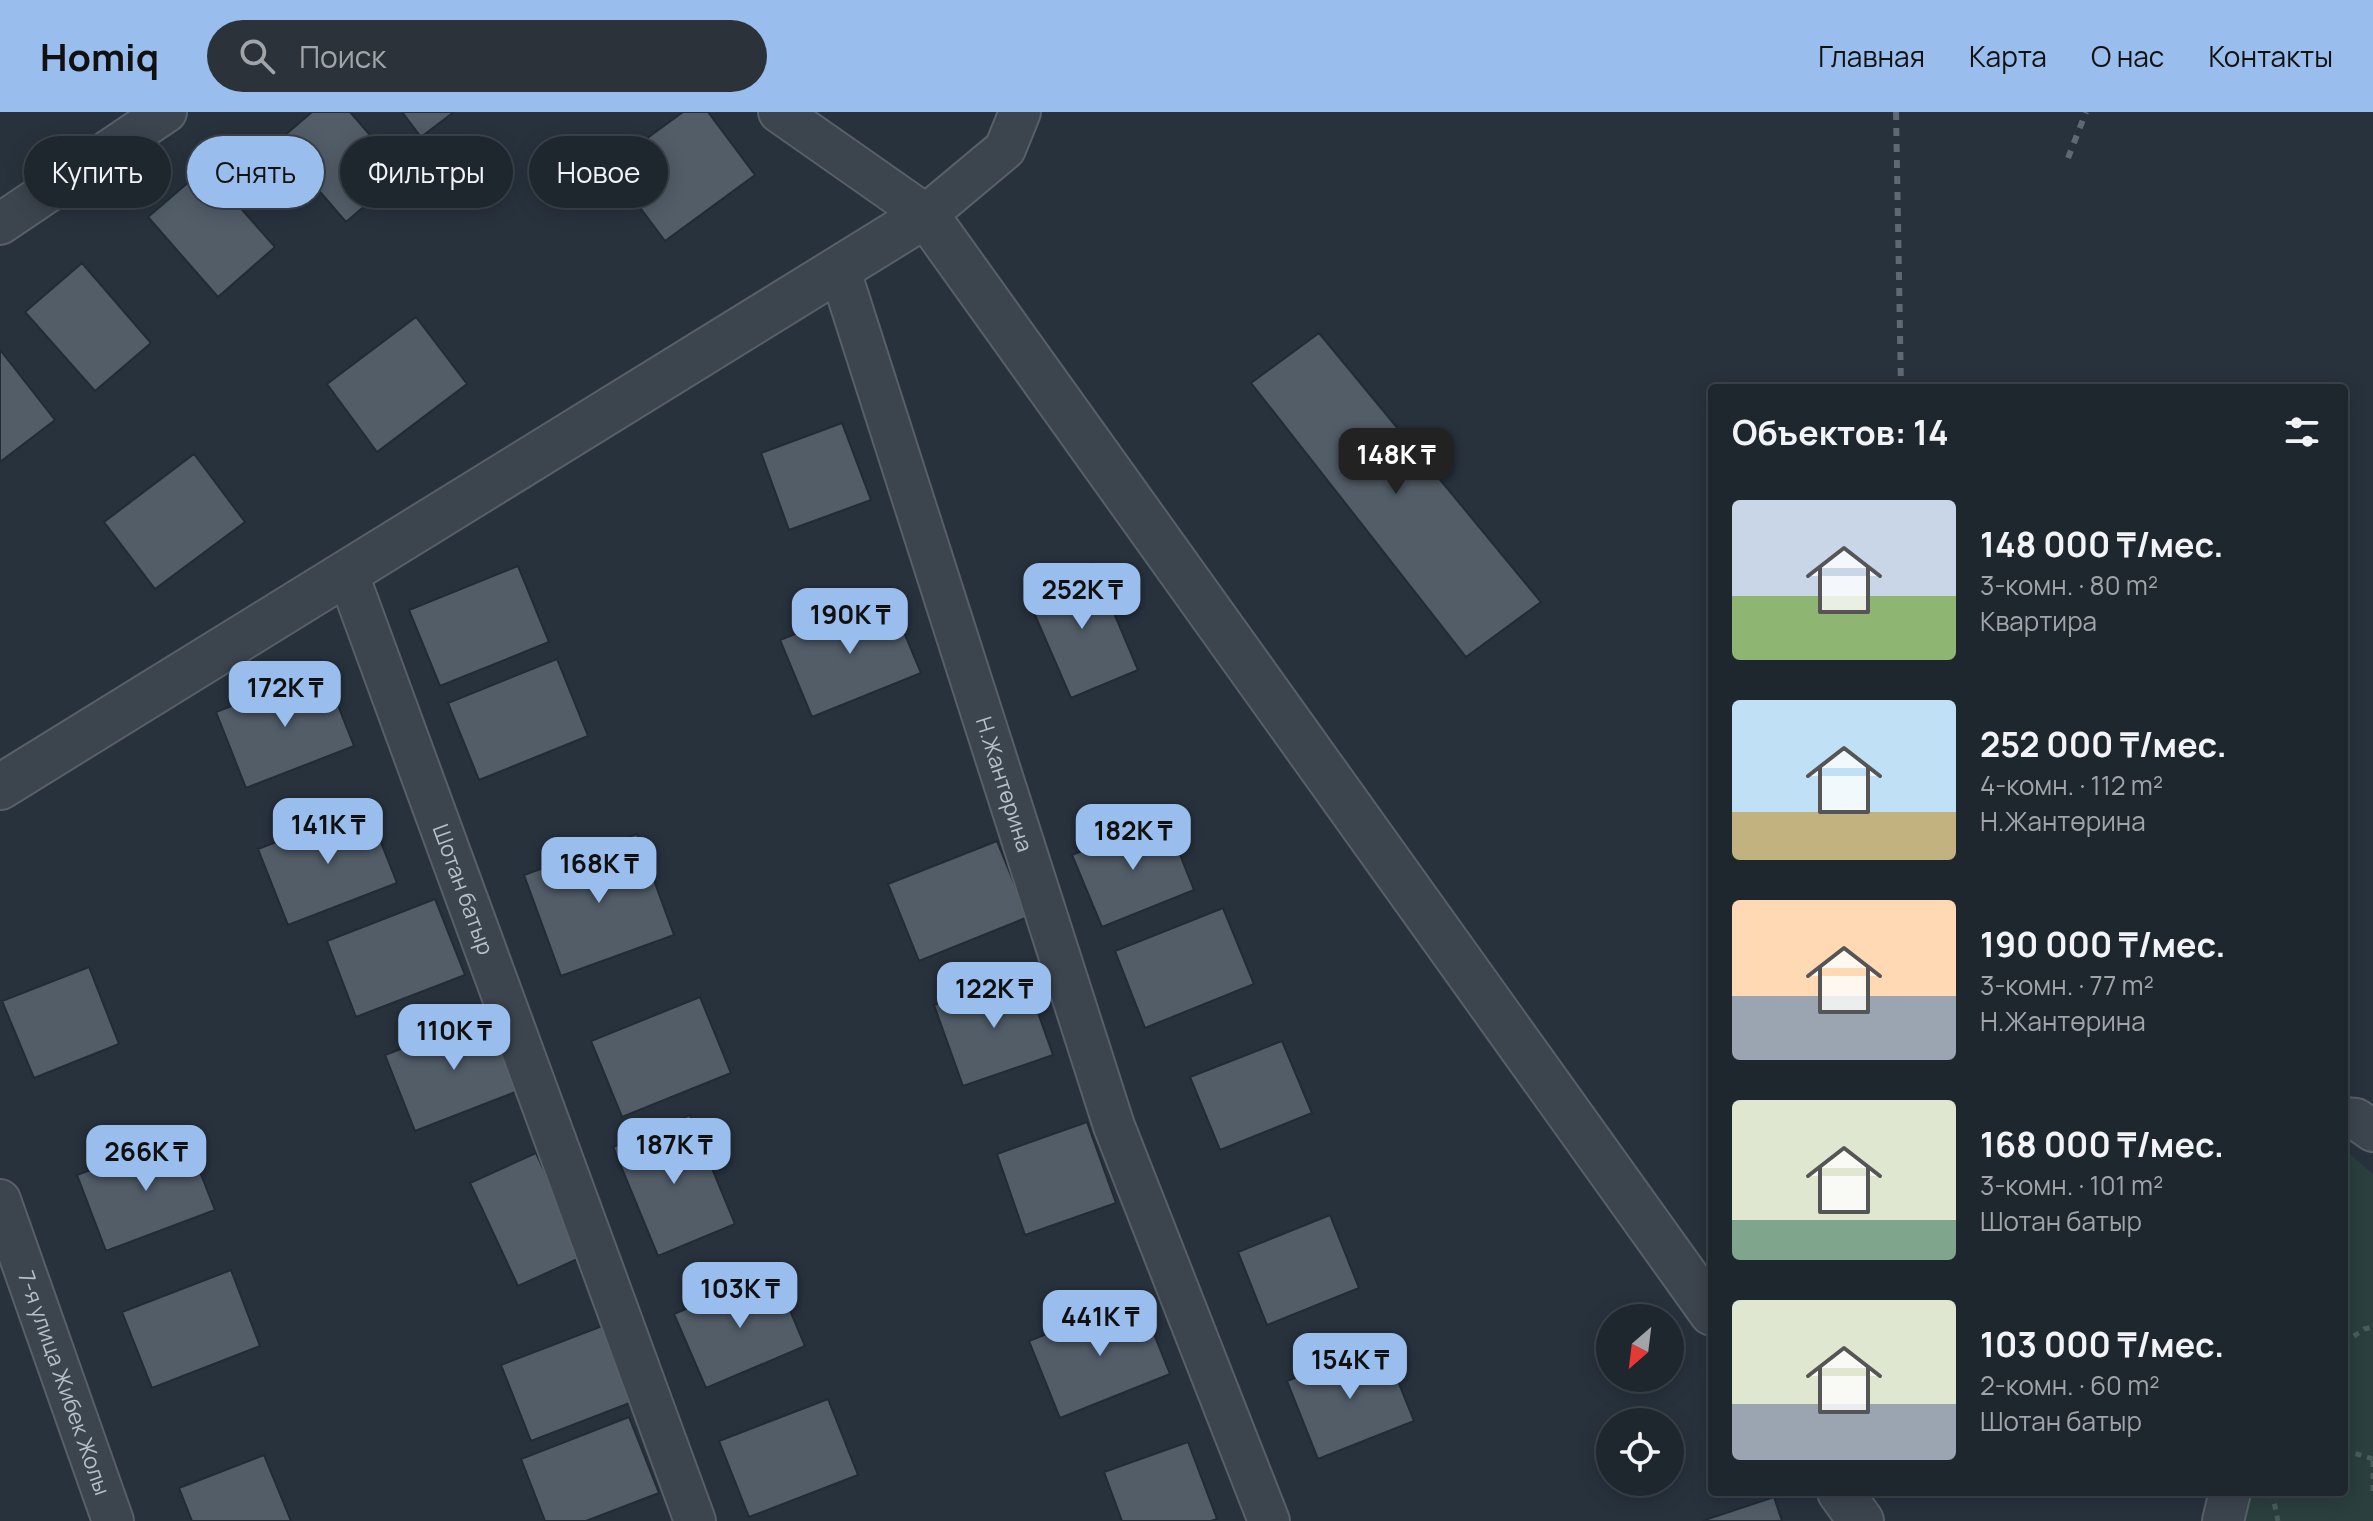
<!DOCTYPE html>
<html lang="ru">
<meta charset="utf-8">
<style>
:root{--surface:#1e262e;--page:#2b323a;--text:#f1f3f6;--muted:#a1a5aa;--line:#3c434a;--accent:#99beed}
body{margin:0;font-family:Manrope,sans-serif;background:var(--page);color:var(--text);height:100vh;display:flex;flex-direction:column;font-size:30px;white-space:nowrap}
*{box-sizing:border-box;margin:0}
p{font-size:26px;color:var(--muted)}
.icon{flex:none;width:44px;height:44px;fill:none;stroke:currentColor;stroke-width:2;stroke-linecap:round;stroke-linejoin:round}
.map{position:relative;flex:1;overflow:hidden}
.panel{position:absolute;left:1708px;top:272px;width:640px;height:1112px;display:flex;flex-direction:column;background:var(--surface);border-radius:8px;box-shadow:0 4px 20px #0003,0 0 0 2px var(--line)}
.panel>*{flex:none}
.guide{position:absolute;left:24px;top:24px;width:760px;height:72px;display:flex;gap:16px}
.needle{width:52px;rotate:208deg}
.fabs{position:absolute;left:1596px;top:1192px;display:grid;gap:16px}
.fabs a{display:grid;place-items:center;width:88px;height:88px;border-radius:50%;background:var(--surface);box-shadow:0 4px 20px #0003,0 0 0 2px var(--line);font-size:40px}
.price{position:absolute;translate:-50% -68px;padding:0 18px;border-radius:16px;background:var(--accent);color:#111;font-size:26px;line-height:52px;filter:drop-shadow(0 2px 4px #0008)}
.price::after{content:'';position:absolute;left:50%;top:48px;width:24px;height:18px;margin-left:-12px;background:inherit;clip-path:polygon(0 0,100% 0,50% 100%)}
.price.active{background:#222;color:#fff}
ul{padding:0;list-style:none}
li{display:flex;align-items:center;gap:24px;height:200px;padding:0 24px}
li span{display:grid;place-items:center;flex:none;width:224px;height:160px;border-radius:8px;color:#555}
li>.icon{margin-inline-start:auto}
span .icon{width:96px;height:96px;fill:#fffc;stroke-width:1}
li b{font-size:34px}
h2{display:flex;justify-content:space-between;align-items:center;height:96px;padding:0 24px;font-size:34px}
.tag{padding:0 28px;border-radius:36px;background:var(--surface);box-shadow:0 4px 20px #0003,0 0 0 2px var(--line);font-size:28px;line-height:72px}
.tag.active{background:var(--accent);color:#111}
header{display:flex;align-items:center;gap:48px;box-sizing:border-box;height:112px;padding:0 40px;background:var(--accent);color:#111}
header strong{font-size:38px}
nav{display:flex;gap:44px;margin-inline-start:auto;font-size:28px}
.search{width:560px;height:72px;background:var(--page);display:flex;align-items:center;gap:20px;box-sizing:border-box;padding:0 28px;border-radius:44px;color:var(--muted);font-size:30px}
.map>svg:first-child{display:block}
.green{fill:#2b3f3f}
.building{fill:#525d68;stroke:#232b35;stroke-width:2}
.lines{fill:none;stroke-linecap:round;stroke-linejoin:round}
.minor-casing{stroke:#575f68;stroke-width:44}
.tertiary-casing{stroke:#575f68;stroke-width:48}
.path{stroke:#4a5c5d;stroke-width:5;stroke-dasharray:6 6;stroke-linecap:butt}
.minor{stroke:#3c444e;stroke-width:40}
.tertiary{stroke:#3c444e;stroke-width:44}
.rail{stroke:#5e6974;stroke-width:6;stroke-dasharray:8 8;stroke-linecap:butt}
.labels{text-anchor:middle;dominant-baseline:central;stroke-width:6;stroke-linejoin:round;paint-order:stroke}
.street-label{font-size:22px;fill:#b8bfc8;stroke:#212933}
</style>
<header>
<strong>Homiq</strong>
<div class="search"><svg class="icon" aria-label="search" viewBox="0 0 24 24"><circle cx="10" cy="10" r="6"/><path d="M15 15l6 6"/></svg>Поиск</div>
<nav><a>Главная</a><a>Карта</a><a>О нас</a><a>Контакты</a></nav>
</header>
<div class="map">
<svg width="2373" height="1409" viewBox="0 0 2373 1409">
<rect width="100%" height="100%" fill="#28323d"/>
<!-- green -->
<path class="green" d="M2344,1037L2373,1062V1409H2245L2252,1380H2344Z"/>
<!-- building -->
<path class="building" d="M312,0H350L403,61L346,110L277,30Z
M402,0H454L421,25Z
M683,0H708L755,63L665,129L609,54Z
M205,56L275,135L218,185L148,105Z
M82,151L151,231L95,279L25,200Z
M416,205L467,272L377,340L327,272Z
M1319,221L1541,490L1466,545L1251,271Z
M1,239L55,308L0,350V240Z
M842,311L871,388L789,418L761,341Z
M194,342L245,410L155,477L104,410Z
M1093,451L1138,558L1071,586L1025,480Z
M518,454L549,530L440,574L409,498Z
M889,484L921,561L812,605L780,528Z
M557,547L588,624L479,668L448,591Z
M324,558L354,634L246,676L216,600Z
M367,695L397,771L288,813L258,737Z
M1165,705L1194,778L1102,815L1072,743Z
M637,722L674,823L561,864L524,763Z
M997,729L1028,805L919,849L888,772Z
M435,787L465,863L356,905L327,829Z
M1223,796L1254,872L1145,916L1115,839Z
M89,855L119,932L34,966L2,889Z
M1024,861L1053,943L963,974L934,893Z
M700,885L731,961L622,1005L591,929Z
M493,901L523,977L415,1019L385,943Z
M1282,929L1312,1001L1220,1038L1190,965Z
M690,1003L735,1112L658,1144L613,1035Z
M1087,1010L1116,1091L1025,1123L997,1042Z
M185,1022L215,1098L106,1139L77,1063Z
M536,1041L584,1144L518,1174L470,1071Z
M1330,1103L1359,1176L1267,1213L1238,1140Z
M231,1158L260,1234L152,1276L122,1200Z
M774,1160L805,1234L706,1276L674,1202Z
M1139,1185L1170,1262L1060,1306L1029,1229Z
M610,1211L640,1287L531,1329L501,1253Z
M1383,1232L1414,1309L1318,1347L1287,1269Z
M828,1287L858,1363L749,1405L719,1329Z
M629,1305L659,1381L586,1409H545L521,1347Z
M1188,1330L1217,1407L1211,1409H1122L1104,1360Z
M264,1343L291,1409H192L179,1376Z
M1774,1385L1782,1409H1702Z"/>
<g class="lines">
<!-- minor casing -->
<g class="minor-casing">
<g id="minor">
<path d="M779,0L926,103L1005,37L1020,0"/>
<path d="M0,112L166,0"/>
<path id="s1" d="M839,156L1114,1014L1269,1409"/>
<path id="s2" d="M347,460L695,1409"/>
<path d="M2344,1006L2356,1007L2373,1019"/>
<path id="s3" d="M0,1088L113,1409"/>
<path d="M2223,1409L2230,1380"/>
</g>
</g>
<!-- tertiary casing -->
<g class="tertiary-casing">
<path id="tertiary" d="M0,675L926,103L1712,1201
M1840,1380L1861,1409"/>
</g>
<!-- path -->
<path class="path" d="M2344,1231L2364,1217L2373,1215
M2344,1338L2373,1347
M2373,1349V1379
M2272,1380L2278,1409"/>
<!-- minor -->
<use href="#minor" class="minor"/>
<!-- tertiary -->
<use href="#tertiary" class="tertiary"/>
<!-- rail -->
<path class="rail" d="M1896,0L1901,276
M2068,46L2086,0"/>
</g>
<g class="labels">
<!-- street labels -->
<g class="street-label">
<text stroke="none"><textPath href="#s1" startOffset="542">Н.Жантөрина</textPath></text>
<text stroke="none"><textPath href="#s2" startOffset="338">Шотан батыр</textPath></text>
<text stroke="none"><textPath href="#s3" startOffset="194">7-я улица Жибек Жолы</textPath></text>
</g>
</g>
</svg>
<div class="fabs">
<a><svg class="needle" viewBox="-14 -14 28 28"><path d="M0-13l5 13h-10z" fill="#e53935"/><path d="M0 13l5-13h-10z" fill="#a1a5aa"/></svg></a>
<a><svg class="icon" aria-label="locate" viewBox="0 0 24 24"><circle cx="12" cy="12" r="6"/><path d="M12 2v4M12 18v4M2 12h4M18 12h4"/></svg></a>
</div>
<b class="price active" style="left:1396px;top:384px">148K ₸</b>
<b class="price" style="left:1082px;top:519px">252K ₸</b>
<b class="price" style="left:850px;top:544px">190K ₸</b>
<b class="price" style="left:285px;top:617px">172K ₸</b>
<b class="price" style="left:328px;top:754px">141K ₸</b>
<b class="price" style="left:1133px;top:760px">182K ₸</b>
<b class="price" style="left:599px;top:793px">168K ₸</b>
<b class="price" style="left:994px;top:918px">122K ₸</b>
<b class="price" style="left:454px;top:960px">110K ₸</b>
<b class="price" style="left:674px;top:1074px">187K ₸</b>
<b class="price" style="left:146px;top:1081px">266K ₸</b>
<b class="price" style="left:740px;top:1218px">103K ₸</b>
<b class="price" style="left:1100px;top:1246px">441K ₸</b>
<b class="price" style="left:1350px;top:1289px">154K ₸</b>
<div class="guide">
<a class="tag">Купить</a>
<a class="tag active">Снять</a>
<a class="tag">Фильтры</a>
<a class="tag">Новое</a>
</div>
<section class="panel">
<h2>Объектов: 14<svg class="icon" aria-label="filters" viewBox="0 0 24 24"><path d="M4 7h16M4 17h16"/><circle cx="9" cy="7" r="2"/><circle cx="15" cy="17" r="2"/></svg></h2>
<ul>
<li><span style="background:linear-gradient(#c9d6e8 60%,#8fb573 0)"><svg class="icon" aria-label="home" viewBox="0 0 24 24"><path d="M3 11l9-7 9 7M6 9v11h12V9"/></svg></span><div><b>148 000 ₸/мес.</b><p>3-комн. · 80 m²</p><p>Квартира</p></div></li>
<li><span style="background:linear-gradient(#bfe0f5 70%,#c2b280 0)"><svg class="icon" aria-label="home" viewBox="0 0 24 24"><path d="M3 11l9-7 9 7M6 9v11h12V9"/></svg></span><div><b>252 000 ₸/мес.</b><p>4-комн. · 112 m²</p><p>Н.Жантөрина</p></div></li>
<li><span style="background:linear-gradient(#ffd9b3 60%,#9aa5b1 0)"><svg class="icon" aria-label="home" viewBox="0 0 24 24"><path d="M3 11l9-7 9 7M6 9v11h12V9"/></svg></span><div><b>190 000 ₸/мес.</b><p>3-комн. · 77 m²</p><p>Н.Жантөрина</p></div></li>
<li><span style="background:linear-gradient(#dfe7d0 75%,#7fa58c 0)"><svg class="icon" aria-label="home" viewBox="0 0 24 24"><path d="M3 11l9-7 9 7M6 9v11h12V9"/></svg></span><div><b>168 000 ₸/мес.</b><p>3-комн. · 101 m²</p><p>Шотан батыр</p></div></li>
<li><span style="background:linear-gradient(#dfe7d0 65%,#9aa5b1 0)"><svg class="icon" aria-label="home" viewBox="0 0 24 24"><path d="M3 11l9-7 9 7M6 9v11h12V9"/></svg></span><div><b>103 000 ₸/мес.</b><p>2-комн. · 60 m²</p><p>Шотан батыр</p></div></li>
</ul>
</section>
</div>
